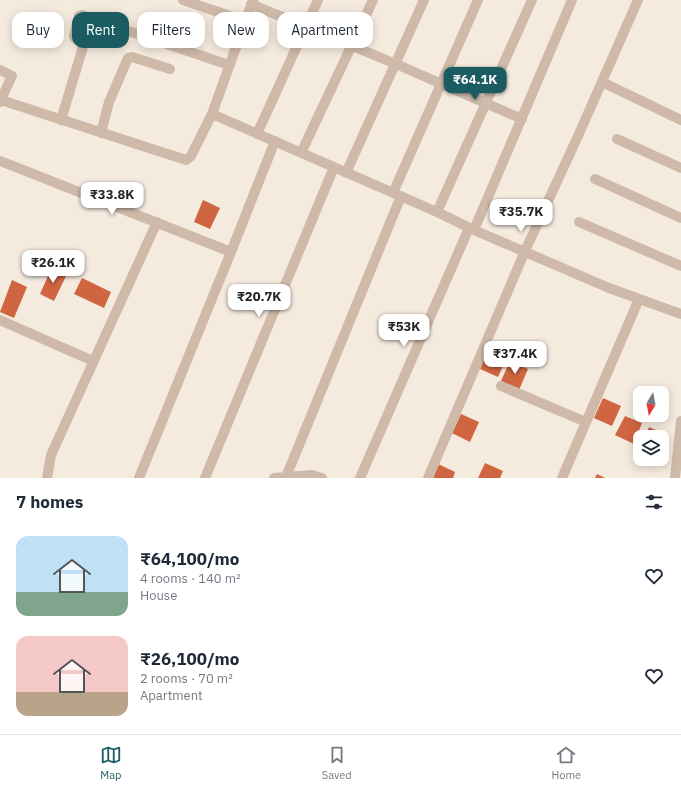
<!DOCTYPE html>
<meta charset="utf-8">
<style>
:root{--surface:#fff;--page:#f6f6f7;--text:#1f2937;--muted:#747a83;--line:#e0e1e3;--accent:#1a5c61}
body{margin:0;font-family:"IBM Plex Sans",sans-serif;background:var(--page);color:var(--text);height:100vh;display:flex;flex-direction:column;font-size:15px;white-space:nowrap}
*{box-sizing:border-box;margin:0}
p{font-size:13px;color:var(--muted)}
.icon{flex:none;width:22px;height:22px;fill:none;stroke:currentColor;stroke-width:2;stroke-linecap:round;stroke-linejoin:round}
.map{position:relative;height:478px;overflow:hidden}
.drawer{display:flex;flex-direction:column;background:var(--surface);flex:1}
.drawer>*{flex:none}
.banner{position:absolute;left:12px;top:12px;width:400px;height:36px;display:flex;gap:8px}
.needle{width:26px;rotate:190deg}
.buttons{position:absolute;left:633px;top:386px;display:grid;gap:8px}
.buttons a{display:grid;place-items:center;width:36px;height:36px;border-radius:8px;background:var(--surface);box-shadow:0 2px 10px #0003;font-size:20px}
.price{position:absolute;translate:-50% -34px;padding:0 9px;border-radius:8px;background:#fff;color:#222;font-size:13px;line-height:26px;filter:drop-shadow(0 1px 2px #0008)}
.price::after{content:'';position:absolute;left:50%;top:24px;width:12px;height:9px;margin-left:-6px;background:inherit;clip-path:polygon(0 0,100% 0,50% 100%)}
.price.current{background:var(--accent);color:#fff}
ul{padding:0;list-style:none}
li{display:flex;align-items:center;gap:12px;height:100px;padding:0 16px}
li span{display:grid;place-items:center;flex:none;width:112px;height:80px;border-radius:12px;color:#555}
li>.icon{margin-inline-start:auto}
span .icon{width:48px;height:48px;fill:#fffc;stroke-width:1}
li b{font-size:17px}
h2{display:flex;justify-content:space-between;align-items:center;height:48px;padding:0 16px;font-size:17px}
.chip{padding:0 14px;border-radius:12px;background:var(--surface);box-shadow:0 2px 10px #0003;font-size:14px;line-height:36px}
.chip.current{background:var(--accent);color:#fff}
.menu{display:flex;justify-content:space-around;align-items:center;height:56px;border-top:1px solid var(--line);background:var(--surface);font-size:11px;color:var(--muted)}
.menu a{display:grid;justify-items:center;gap:2px}
.menu .current{color:var(--accent)}
.map>svg:first-child{display:block}
.building{fill:#d06541}
.lines{fill:none;stroke-linecap:round;stroke-linejoin:round}
.minor{stroke:#cfbaa9;stroke-width:10}
</style>
<div class="map">
<svg width="681" height="478" viewBox="0 0 681 478">
<rect width="100%" height="100%" fill="#f5eade"/>
<!-- building -->
<path class="building" d="M203,200L220,208L210,229L194,222Z
M52,267L67,274L54,301L40,294Z
M82,278L111,292L104,308L74,294Z
M12,280L27,287L14,318L0,312Z
M489,349L507,357L498,377L480,369Z
M510,361L528,369L519,390L501,381Z
M603,398L621,406L612,426L594,418Z
M461,414L479,422L470,442L452,433Z
M625,416L642,423L634,444L615,435Z
M649,427L667,435L662,447V437H645Z
M485,463L503,471L500,478H478Z
M438,464L455,472L453,478H431Z
M597,474L605,478H595Z"/>
<g class="lines">
<!-- minor -->
<path class="minor" d="M183,0L245,21
M253,0L212,114L437,212L474,230L609,288L681,314
M251,4L396,64L522,119
M0,70L12,76L0,102
M602,82L681,120
M1,100L186,160L191,156L212,114
M61,120L83,47V44L75,38L74,36L79,16L82,15L93,19L229,65
M101,133L109,102L128,58L132,57L170,69
M257,134L318,0
M617,139L681,168
M301,153L373,0
M0,161L231,252
M346,173L424,0
M595,179L681,218
M393,193L478,0
M437,212L532,0
M579,222L681,266
M474,230L572,0
M0,320L93,361
M501,386L586,422
M286,477L401,196
M47,478L51,455L157,222
M139,478L231,252L275,141
M205,478L334,167
M274,478L312,475L322,478
M360,478L469,228
M428,478L525,251L578,136L638,0
M562,478L639,299
M675,478L681,421"/>
</g>
</svg>
<div class="buttons">
<a><svg class="needle" viewBox="-14 -14 28 28"><path d="M0-13l5 13h-10z" fill="#e53935"/><path d="M0 13l5-13h-10z" fill="#747a83"/></svg></a>
<a><svg class="icon" aria-label="layers" viewBox="0 0 24 24"><path d="M12 4l9 5-9 5-9-5zM3 14l9 5 9-5"/></svg></a>
</div>
<b class="price current" style="left:475px;top:101px">₹64.1K</b>
<b class="price" style="left:112px;top:216px">₹33.8K</b>
<b class="price" style="left:521px;top:233px">₹35.7K</b>
<b class="price" style="left:53px;top:284px">₹26.1K</b>
<b class="price" style="left:259px;top:318px">₹20.7K</b>
<b class="price" style="left:404px;top:348px">₹53K</b>
<b class="price" style="left:515px;top:375px">₹37.4K</b>
<div class="banner">
<a class="chip">Buy</a>
<a class="chip current">Rent</a>
<a class="chip">Filters</a>
<a class="chip">New</a>
<a class="chip">Apartment</a>
</div>
</div>
<section class="drawer">
<h2>7 homes<svg class="icon" aria-label="filters" viewBox="0 0 24 24"><path d="M4 7h16M4 17h16"/><circle cx="9" cy="7" r="2"/><circle cx="15" cy="17" r="2"/></svg></h2>
<ul>
<li><span style="background:linear-gradient(#bfe0f5 70%,#7fa58c 0)"><svg class="icon" aria-label="home" viewBox="0 0 24 24"><path d="M3 11l9-7 9 7M6 9v11h12V9"/></svg></span><div><b>₹64,100/mo</b><p>4 rooms · 140 m²</p><p>House</p></div><svg class="icon" aria-label="heart" viewBox="0 0 24 24"><path d="M12 20l-8-8c-3-5 5-10 8-4 3-6 11-1 8 4z"/></svg></li>
<li><span style="background:linear-gradient(#f6c9c9 70%,#b9a48a 0)"><svg class="icon" aria-label="home" viewBox="0 0 24 24"><path d="M3 11l9-7 9 7M6 9v11h12V9"/></svg></span><div><b>₹26,100/mo</b><p>2 rooms · 70 m²</p><p>Apartment</p></div><svg class="icon" aria-label="heart" viewBox="0 0 24 24"><path d="M12 20l-8-8c-3-5 5-10 8-4 3-6 11-1 8 4z"/></svg></li>
</ul>
</section>
<nav class="menu">
<a class="current"><svg class="icon" aria-label="map" viewBox="0 0 24 24"><path d="M3 6l6-2 6 2 6-2v14l-6 2-6-2-6 2zM9 4v14M15 6v14"/></svg>Map</a>
<a><svg class="icon" aria-label="saved" viewBox="0 0 24 24"><path d="M7 4h10v16l-5-4-5 4z"/></svg>Saved</a>
<a><svg class="icon" aria-label="home" viewBox="0 0 24 24"><path d="M3 11l9-7 9 7M6 9v11h12V9"/></svg>Home</a>
</nav>
